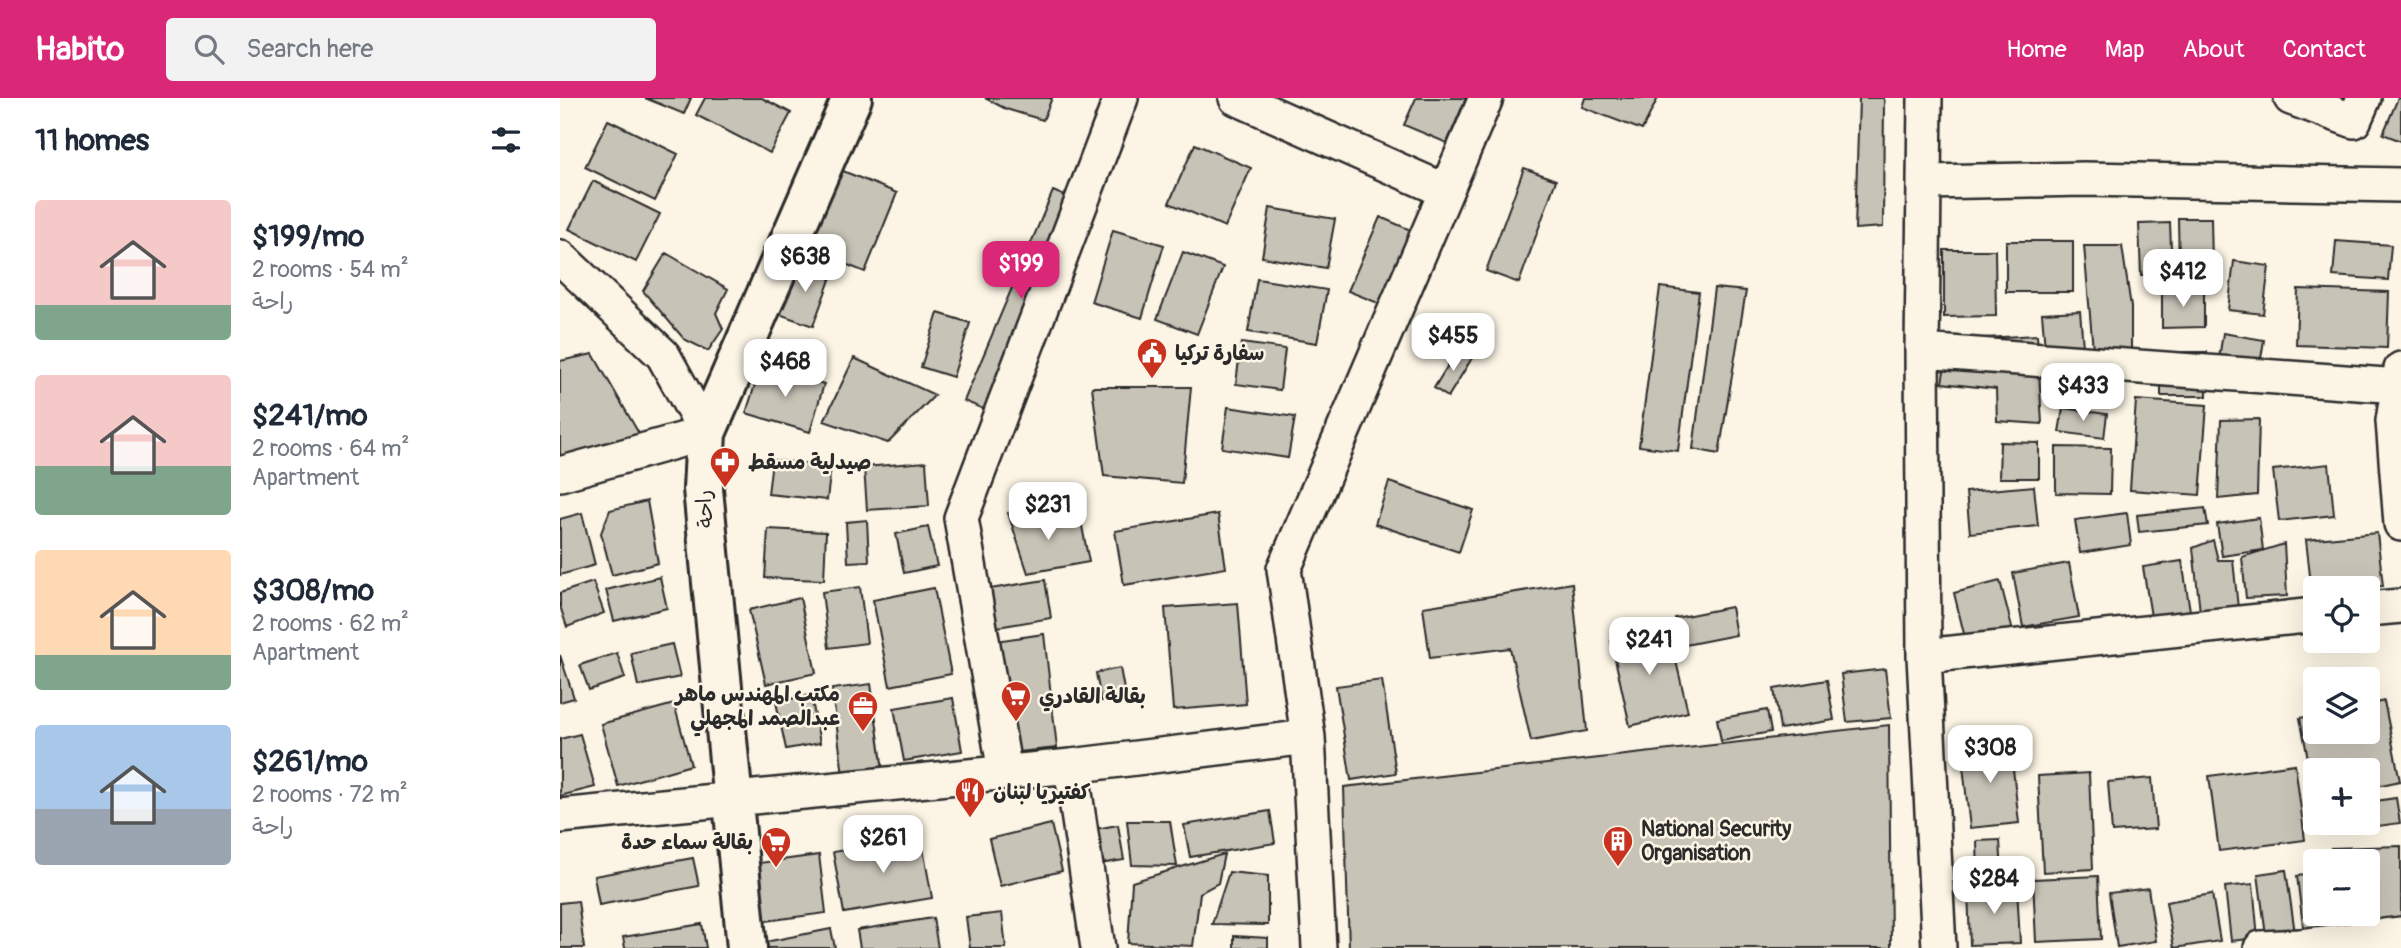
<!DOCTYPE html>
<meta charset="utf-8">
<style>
:root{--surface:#fff;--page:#f2f2f3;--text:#1f2937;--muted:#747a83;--accent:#db2777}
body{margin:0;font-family:Pangolin,"Playpen Sans Arabic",sans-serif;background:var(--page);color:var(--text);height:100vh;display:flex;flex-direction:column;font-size:26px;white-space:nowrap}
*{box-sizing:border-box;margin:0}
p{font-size:23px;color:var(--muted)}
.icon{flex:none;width:38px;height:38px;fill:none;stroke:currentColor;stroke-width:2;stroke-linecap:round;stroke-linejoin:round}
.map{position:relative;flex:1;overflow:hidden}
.details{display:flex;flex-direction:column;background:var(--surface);width:560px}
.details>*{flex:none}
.controls{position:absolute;left:1743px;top:478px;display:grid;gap:14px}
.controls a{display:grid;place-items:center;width:77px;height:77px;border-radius:7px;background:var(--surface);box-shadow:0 7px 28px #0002;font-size:35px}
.price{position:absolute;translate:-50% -60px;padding:0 16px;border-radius:14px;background:#fff;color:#222;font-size:23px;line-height:46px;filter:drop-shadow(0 2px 4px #0008)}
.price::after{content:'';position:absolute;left:50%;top:42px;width:21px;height:16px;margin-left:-10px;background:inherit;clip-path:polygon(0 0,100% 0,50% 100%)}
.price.active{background:var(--accent);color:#fff}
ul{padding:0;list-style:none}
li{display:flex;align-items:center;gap:21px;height:175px;padding:0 35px}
li span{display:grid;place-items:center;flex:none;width:196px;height:140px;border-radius:7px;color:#555}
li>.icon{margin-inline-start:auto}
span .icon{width:84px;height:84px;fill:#fffc;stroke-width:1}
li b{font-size:30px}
h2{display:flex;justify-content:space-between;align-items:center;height:84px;padding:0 35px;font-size:30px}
header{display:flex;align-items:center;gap:42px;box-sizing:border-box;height:98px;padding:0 35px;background:var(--accent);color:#fff}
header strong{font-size:33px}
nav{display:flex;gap:38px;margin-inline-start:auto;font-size:24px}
.search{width:490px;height:63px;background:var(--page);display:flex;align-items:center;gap:18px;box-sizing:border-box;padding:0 24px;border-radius:7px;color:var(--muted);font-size:26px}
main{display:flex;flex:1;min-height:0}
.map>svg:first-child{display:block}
.building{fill:#c8c3b7;stroke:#2b2b2b;stroke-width:2}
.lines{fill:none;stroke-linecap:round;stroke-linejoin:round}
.street-casing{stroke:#2b2b2b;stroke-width:38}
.secondary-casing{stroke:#2b2b2b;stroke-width:44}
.street{stroke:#fcf5e5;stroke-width:33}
.secondary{stroke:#fcf5e5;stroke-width:38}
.labels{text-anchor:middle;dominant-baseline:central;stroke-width:5;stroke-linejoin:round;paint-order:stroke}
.poi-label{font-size:21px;font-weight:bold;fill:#2b2b2b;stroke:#fcf5e5;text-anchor:start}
.street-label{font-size:21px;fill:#2b2b2b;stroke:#fcf5e5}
</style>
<header>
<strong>Habito</strong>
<div class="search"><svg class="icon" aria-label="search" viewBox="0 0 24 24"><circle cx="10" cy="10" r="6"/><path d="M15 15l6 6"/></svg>Search here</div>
<nav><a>Home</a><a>Map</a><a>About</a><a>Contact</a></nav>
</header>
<main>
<section class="details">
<h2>11 homes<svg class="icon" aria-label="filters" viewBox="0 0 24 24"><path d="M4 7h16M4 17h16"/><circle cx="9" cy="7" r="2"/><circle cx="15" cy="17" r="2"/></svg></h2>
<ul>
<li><span style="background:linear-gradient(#f6c9c9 75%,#7fa58c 0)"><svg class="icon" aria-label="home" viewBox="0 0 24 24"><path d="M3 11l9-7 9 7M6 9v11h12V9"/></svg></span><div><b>$199/mo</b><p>2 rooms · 54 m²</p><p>راحة</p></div></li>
<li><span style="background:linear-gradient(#f6c9c9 65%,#7fa58c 0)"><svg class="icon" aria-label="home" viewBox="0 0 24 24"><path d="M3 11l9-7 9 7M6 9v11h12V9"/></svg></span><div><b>$241/mo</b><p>2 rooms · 64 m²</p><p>Apartment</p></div></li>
<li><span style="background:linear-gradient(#ffd9b3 75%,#7fa58c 0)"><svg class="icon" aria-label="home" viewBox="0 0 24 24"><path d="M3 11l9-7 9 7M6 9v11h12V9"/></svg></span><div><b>$308/mo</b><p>2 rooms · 62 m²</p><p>Apartment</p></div></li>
<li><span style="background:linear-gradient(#a9c7e8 60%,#9aa5b1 0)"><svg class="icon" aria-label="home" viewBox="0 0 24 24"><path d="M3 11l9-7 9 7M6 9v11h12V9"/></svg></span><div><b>$261/mo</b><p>2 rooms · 72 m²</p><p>راحة</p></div></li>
</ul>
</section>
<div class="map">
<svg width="1841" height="850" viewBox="0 0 1841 850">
<rect width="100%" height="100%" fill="#fcf5e5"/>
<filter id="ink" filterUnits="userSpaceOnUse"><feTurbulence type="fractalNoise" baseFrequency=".0143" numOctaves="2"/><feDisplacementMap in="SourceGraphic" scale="14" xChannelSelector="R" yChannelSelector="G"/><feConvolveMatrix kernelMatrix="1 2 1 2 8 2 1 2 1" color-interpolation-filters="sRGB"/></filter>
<g filter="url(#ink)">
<!-- building -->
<path class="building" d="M85,0H131L124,16Z
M145,0H202L231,15L210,55L136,17Z
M425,0H492L483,22L446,11Z
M856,0H906L887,45L844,27Z
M1025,0H1098L1082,32L1022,9Z
M1299,0H1324L1323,129L1295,131Z
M1838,0H1841V43L1823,36Z
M48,22L118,56L95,103L25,69Z
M635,46L691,70L665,129L609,105Z
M964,70L996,82L959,185L926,173Z
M278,71L337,95L305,174L245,150Z
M33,83L100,116L76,164L9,131Z
M493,93L517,103L428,313L404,303Z
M710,110L775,121L766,170L702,159Z
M820,119L860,136L828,209L788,193Z
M1618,120H1651L1652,167H1619Z
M1610,125L1612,175L1581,177L1579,126Z
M553,132L604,147L582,220L531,204Z
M1446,143H1513V194H1446Z
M1776,143L1831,147L1828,182L1773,178Z
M1524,148H1562L1571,209V264L1534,263Z
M1384,152H1435L1436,218L1384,219Z
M623,154L663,169L637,236L597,221Z
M106,155L168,191L156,215L163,231L148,253L124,241L83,193Z
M1674,163L1709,168L1703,216L1668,212Z
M237,164L272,176L253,228L219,216Z
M697,181L767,192L757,245L688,234Z
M1100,189L1139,194L1118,353L1079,348Z
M1154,190L1186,193L1159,356L1133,351Z
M1738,191L1829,194L1827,250L1736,247Z
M1644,192V229L1602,230V193Z
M1520,213L1525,273L1487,275L1482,215Z
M378,215L410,225L393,279L361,269Z
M1663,235L1704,242L1697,285L1656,279Z
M1477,237L1482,326L1437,323L1436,291L1382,285L1389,242Z
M681,245L725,251L720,292L676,286Z
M898,251L912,260L888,299L874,290Z
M1601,254H1647V298H1601Z
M33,256L85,346L0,366V263Z
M294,260L375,297L328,345L264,323Z
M201,268L264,286L250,334L186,315Z
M532,289H631L622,385L544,378Z
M1576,302L1647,307L1640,397L1570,392Z
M668,309L735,319L728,360L662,350Z
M1503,310L1547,316L1544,340L1499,334Z
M1699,321L1697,397L1658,401L1661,322Z
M1440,344L1479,345V380H1439Z
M1496,349L1551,350L1550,396L1496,395Z
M212,362L271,368L267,402L208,396Z
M366,364L369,408L307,412L304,369Z
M1769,366L1774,417L1719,423L1713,372Z
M829,384L913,412L899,454L815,426Z
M1474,388L1478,428L1410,435L1406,394Z
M87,403L98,465L52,477L41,435L50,412Z
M473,409L483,432L521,423L529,464L468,475L448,415Z
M1645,410L1648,427L1579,434L1577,417Z
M22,415L35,467L0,477V421Z
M1567,415L1571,447L1520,455L1515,422Z
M658,416L666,470L564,487L555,433Z
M1699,420L1703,452L1662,458L1657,426Z
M307,422L309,463L288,464L286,424Z
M368,429L377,468L344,475L336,436Z
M208,431L266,434L264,482L205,480Z
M1817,435L1823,488L1755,490V495H1752L1746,442Z
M1653,442L1658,462H1673L1678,510L1640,514L1633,450Z
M1724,446L1727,498L1686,500L1682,459Z
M1622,463L1632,525L1593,531L1583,469Z
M1509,465L1519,519L1463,529L1453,475Z
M100,479L107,510L54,523L46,492Z
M485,482L491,520L431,530L424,492Z
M1440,483L1453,533L1406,544L1394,495Z
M33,484L44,515L7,529L0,508V495Z
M1012,485L1027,633L971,643L950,550L870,560L863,509Z
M300,489L307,545L269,550L262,494Z
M374,490L391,576L330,588L313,502Z
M240,500L256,575L206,586L189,512Z
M678,505L686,606L613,612L605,510Z
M1171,509L1176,537L1120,548L1115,520Z
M1108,529L1128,614L1070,628L1051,543Z
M484,536L497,650L448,655L435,543Z
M112,546L120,579L78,588L71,555Z
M57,555L65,580L29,592L20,567Z
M0,557L14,600L0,604Z
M560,570L565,597L541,603L536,575Z
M1325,571L1331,620L1287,624L1281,576Z
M822,582L836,675L791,682L776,588Z
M1267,582L1274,622L1220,631L1214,591Z
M311,586L323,672L283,677L272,591Z
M251,597L260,645L226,651L216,604Z
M393,600L402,653L344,663L334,610Z
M1824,603L1840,683L1808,690V672H1755V696L1740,620L1755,617V634H1808V607Z
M114,606L131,667L58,688L41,626Z
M1207,612L1211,634L1161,643L1157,621Z
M1329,627L1331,850H789L784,689Z
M20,636L35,689L0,698V641Z
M1450,644L1459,725L1410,730L1401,650Z
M1735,666L1745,742L1659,753L1649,678Z
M1529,675L1533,771L1483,774L1478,678Z
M1592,680L1596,731L1552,734L1548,684Z
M1836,700L1840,725L1761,736L1759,724H1808V704Z
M710,713L715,745L630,759L624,727Z
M567,723H610L617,768L572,767Z
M491,726L502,773L440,788L429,741Z
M558,727L564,762L540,766L535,731Z
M361,739L372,800L284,815L273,754Z
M1440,742L1442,777L1418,778L1417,743Z
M1841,748V822L1772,824V816H1808V763H1771V750Z
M664,756L658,785L640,795L633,848L568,845L572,784Z
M259,757L266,815L205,823L199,765Z
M133,760L139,788L39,807L34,778Z
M1726,772L1736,842L1707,846L1698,776Z
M669,774L708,778V827L652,826Z
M1755,776V816H1766L1768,835L1744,837L1737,778Z
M1538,778L1541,841L1476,844L1473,781Z
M1693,786L1698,840L1671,843L1665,789Z
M1457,788L1460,845L1410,847L1408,790Z
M1588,790L1596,843L1557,849L1549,795Z
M1652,796L1660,843L1614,850L1606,804Z
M18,803L24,850H0V805Z
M442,815L446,850H410L406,819Z
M373,820L378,850H300L297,832Z
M142,826L146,850H65L63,839Z
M271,831L275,850H206L205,844Z
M674,838L708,840V850H674Z"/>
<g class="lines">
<!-- street casing -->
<g class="street-casing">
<path id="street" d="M676,0L886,93
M1365,0L1362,253L1364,558L1379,850
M1731,0L1794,23L1804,0
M1365,84L1524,81L1841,87
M0,159L103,257L146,335L0,376
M1362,253L1839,288
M1841,271L1833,323L1841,426
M1808,511L1841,508
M1364,558L1755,517
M511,668L538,850
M445,674L401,420L561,0
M0,718L511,668L748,639
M759,850L748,639L724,471L926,0
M1701,850L1740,848L1841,836"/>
</g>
<!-- secondary casing -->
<g class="secondary-casing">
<path id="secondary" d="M187,850L143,391L146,335L292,0"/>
</g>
<!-- street -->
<use href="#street" class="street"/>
<!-- secondary -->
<use href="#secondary" class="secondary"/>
</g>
</g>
<!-- icons -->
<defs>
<g id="civic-pin" transform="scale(1.575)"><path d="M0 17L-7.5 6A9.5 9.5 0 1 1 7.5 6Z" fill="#c8321e" stroke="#fcf5e5"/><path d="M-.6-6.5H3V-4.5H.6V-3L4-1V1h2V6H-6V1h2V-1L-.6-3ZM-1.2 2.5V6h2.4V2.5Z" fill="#fff"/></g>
<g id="pharmacy-pin" transform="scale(1.575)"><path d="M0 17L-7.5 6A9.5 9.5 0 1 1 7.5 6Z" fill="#c8321e" stroke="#fcf5e5"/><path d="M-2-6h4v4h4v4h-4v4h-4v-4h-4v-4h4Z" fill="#fff"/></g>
<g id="supermarket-pin" transform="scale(1.575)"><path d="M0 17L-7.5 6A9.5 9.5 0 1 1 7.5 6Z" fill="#c8321e" stroke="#fcf5e5"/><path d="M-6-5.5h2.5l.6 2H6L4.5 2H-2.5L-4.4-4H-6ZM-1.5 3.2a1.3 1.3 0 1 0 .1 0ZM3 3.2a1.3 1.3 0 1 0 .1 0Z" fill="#fff"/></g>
<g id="office-pin" transform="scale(1.575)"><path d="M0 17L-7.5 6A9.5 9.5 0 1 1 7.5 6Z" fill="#c8321e" stroke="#fcf5e5"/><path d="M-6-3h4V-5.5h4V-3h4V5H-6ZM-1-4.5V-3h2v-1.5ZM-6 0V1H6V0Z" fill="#fff"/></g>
<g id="restaurant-pin" transform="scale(1.575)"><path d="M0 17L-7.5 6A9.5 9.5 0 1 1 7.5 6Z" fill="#c8321e" stroke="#fcf5e5"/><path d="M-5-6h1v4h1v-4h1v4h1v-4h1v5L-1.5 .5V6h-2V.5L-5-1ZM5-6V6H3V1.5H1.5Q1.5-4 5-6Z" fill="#fff"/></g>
<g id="building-pin" transform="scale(1.575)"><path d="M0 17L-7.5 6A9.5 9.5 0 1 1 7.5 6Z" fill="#c8321e" stroke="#fcf5e5"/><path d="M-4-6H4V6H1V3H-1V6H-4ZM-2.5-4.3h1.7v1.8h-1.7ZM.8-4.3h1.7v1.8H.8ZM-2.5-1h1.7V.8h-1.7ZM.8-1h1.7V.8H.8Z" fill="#fff"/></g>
</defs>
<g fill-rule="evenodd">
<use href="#civic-pin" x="592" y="255"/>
<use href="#pharmacy-pin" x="165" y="364"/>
<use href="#supermarket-pin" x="456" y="598"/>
<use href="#office-pin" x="303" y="608"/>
<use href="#restaurant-pin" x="410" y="694"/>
<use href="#building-pin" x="1058" y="743"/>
<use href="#supermarket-pin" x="216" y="744"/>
</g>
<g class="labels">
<!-- poi labels -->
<g class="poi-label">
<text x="615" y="255">سفارة تركيا</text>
<text x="188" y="364">صيدلية مسقط</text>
<text x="280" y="596" text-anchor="end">مكتب المهندس ماهر<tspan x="280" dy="24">عبدالصمد المجهلي</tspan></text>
<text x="479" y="598">بقالة القادري</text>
<text x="433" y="694">كفتيريا لبنان</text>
<text x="1081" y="731">National Security<tspan x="1081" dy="24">Organisation</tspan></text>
<text x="193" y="744" text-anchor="end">بقالة سماء حدة</text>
</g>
<!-- street labels -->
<g class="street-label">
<text transform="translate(145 411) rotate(-94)">راحة</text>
</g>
</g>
</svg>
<div class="controls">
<a><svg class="icon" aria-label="locate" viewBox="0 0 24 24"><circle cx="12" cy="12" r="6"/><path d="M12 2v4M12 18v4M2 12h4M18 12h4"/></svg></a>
<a><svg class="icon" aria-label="layers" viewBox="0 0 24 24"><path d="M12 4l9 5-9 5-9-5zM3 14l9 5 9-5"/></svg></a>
<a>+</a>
<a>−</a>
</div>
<b class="price" style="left:245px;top:196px">$638</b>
<b class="price active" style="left:461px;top:203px">$199</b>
<b class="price" style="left:1623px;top:211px">$412</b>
<b class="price" style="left:893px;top:275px">$455</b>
<b class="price" style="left:225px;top:301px">$468</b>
<b class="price" style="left:1523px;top:325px">$433</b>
<b class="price" style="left:488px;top:444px">$231</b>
<b class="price" style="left:1089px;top:579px">$241</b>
<b class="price" style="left:1430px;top:687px">$308</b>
<b class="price" style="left:323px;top:777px">$261</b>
<b class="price" style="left:1434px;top:818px">$284</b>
</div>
</main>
